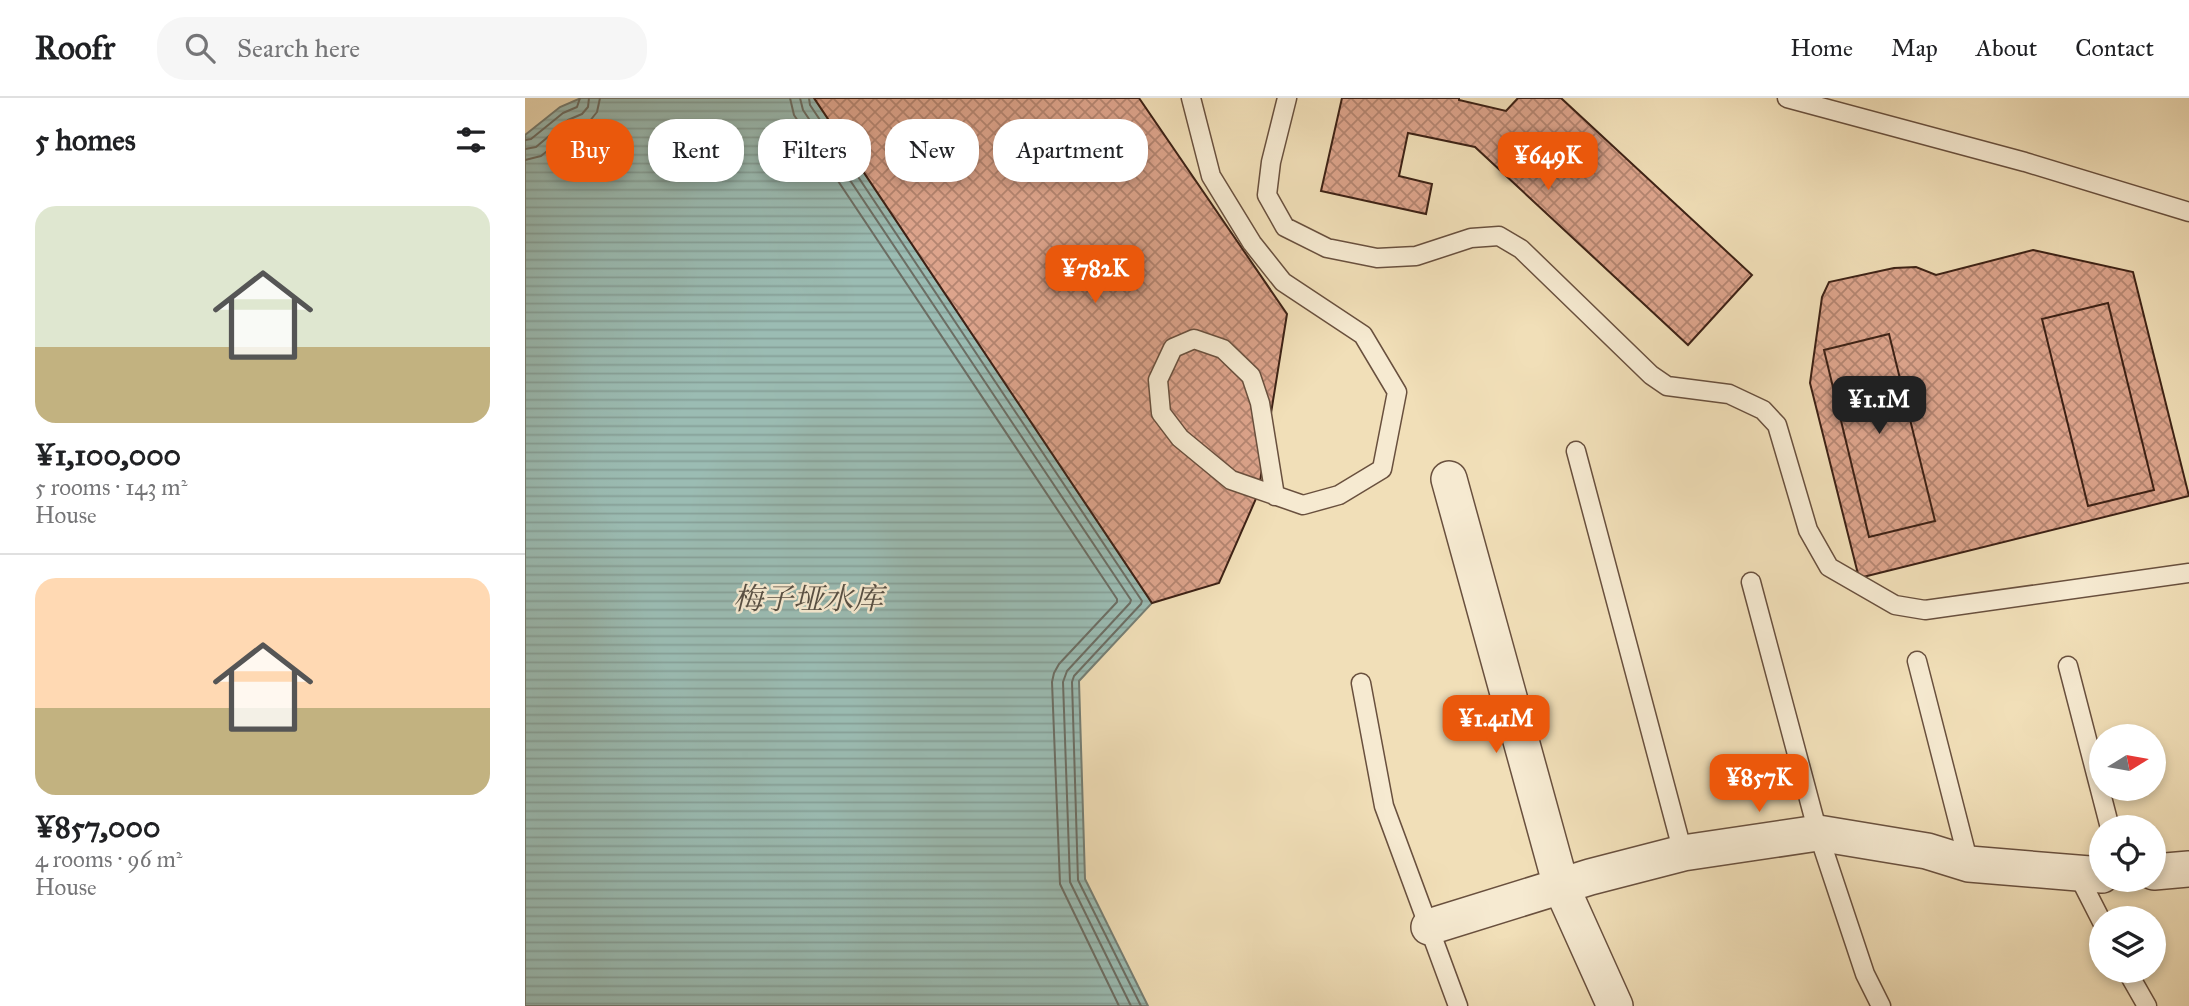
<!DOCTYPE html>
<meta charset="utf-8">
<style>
:root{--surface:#fff;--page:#f6f6f6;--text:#202124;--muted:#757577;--line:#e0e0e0;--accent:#ea580c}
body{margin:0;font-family:"IM FELL Great Primer","Noto Serif SC",serif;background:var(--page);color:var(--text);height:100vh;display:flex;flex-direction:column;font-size:26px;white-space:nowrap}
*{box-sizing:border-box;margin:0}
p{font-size:23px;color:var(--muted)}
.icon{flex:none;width:38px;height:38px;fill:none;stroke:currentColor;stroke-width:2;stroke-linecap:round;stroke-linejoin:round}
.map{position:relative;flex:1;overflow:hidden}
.drawer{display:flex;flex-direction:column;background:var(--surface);width:525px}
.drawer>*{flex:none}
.top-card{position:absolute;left:21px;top:21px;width:665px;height:63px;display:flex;gap:14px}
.needle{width:46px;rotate:79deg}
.tools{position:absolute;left:1564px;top:626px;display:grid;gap:14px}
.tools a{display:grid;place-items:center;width:77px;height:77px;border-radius:50%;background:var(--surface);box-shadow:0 4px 10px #0003;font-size:35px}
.price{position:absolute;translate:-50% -60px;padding:0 16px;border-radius:14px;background:var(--accent);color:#fff;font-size:23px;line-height:46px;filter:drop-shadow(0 2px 4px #0008)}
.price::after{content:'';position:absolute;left:50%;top:42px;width:21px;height:16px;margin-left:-10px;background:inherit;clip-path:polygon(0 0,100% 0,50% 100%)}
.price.selected{background:#222;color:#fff}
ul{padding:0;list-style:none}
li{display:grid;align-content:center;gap:14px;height:371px;padding:0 35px}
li+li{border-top:2px solid var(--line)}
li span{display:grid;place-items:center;height:217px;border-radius:21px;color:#555}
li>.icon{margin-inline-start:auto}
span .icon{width:126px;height:126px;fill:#fffc;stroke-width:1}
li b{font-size:30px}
h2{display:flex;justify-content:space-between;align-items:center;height:84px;padding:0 35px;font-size:30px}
.tag{padding:0 24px;border-radius:28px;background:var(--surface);box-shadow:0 4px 10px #0003;font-size:24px;line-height:63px}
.tag.selected{background:var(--accent);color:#fff}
header{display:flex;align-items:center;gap:42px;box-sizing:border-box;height:98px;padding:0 35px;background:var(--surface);border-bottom:2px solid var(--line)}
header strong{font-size:33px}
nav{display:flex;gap:38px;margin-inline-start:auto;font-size:24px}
.search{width:490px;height:63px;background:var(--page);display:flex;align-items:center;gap:18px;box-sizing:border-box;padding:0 24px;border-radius:28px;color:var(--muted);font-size:26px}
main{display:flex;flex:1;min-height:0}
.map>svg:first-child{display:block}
.water{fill:url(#water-rules);stroke:#757e74;stroke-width:2}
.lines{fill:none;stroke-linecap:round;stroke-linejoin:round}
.shore{stroke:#6c6e64;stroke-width:2}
.building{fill:url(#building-cross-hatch);stroke:#3c2115;stroke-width:2}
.lane-casing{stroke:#69503e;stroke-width:21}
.street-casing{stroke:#69503e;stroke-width:38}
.lane{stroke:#f6ead1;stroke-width:18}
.street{stroke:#f6ead1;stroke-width:35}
.labels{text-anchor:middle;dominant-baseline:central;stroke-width:5;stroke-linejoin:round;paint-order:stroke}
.water-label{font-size:30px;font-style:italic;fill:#585044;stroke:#f6ead1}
</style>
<header>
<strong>Roofr</strong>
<div class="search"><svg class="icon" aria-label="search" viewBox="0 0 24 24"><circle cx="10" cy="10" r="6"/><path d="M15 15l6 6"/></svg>Search here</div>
<nav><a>Home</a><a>Map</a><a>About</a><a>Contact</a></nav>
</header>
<main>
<section class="drawer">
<h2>5 homes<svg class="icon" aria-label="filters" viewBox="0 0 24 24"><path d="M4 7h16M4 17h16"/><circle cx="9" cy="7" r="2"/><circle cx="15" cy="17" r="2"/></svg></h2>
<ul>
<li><span style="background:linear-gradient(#dfe7d0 65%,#c2b280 0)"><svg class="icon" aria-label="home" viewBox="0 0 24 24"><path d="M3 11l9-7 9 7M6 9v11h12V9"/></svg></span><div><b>¥1,100,000</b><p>5 rooms · 143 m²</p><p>House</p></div></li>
<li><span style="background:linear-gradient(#ffd9b3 60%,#c2b280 0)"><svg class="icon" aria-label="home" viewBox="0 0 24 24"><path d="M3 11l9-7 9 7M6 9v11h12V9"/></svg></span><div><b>¥857,000</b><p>4 rooms · 96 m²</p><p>House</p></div></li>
</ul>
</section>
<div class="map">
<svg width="1664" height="908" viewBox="0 0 1664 908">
<defs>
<pattern id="water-rules" width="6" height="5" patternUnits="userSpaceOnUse" patternTransform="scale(1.75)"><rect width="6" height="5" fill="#9bbcb3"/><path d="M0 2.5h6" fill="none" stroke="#86a199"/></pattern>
<pattern id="building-cross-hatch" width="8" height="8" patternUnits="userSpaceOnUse" patternTransform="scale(1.75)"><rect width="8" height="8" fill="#dda48c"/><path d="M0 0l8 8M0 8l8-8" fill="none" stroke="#b48571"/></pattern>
</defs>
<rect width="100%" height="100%" fill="#f1dfb8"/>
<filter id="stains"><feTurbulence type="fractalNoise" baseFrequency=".00286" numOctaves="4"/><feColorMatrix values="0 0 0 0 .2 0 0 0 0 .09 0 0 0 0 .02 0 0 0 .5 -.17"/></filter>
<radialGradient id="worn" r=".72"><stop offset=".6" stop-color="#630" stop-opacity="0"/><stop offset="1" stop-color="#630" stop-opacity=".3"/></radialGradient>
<!-- water -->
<path class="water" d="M56,0H289L627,505L554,583L560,781L623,908H0V37L35,9Z"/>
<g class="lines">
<!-- shore -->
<path class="shore" d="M265,0L269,17L592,501V504L534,566L529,575L527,584L535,786L594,908
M275,0L278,12L606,502L605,505L542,573L538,584L545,784L606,908
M284,0L285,7L617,503L616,506L549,578L547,584L553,782L616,908
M0,42L6,41L38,15L52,9L55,0
M0,51L11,49L43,22L57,16L63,9L64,0
M0,62L16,58L48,32L64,24L72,14L75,0"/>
</g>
<!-- building -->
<path class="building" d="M289,0H614L762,216L733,396L694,485L627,505Z
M817,0H934V2L981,13L993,0H1036L1227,177L1163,247L950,49L883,35L874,78L907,86L901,116L796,93Z
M1508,152L1608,174L1664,398L1334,480L1285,285L1297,199L1304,184L1369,170L1391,169L1411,177Z
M1583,205L1629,392L1563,408L1517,221Z
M1364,236L1410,423L1344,439L1299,252Z"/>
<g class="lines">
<!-- lane casing -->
<g class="lane-casing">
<path id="lane" d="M666,0L686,78L727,145L758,184L838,237L872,294L857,371L814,397L778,407L706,382L655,340L636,315L633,282L648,250L669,241L698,251L726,278L735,305L750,398
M762,0L746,64L742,97L760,129L802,150L852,160L891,158L946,140L974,138L996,151L1126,277L1142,288L1204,296L1238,312L1252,327L1283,432L1304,469L1370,507L1400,512L1664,475
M1262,0L1500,64L1664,114
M1051,353L1158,755
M1226,484L1293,735L1340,876L1356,908
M1392,563L1444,766
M1543,568L1585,730
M836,585L859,708L933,908
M1552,775L1577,824
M1602,873L1622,908"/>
</g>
<!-- street casing -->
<g class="street-casing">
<path id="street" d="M924,381L1036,788L1090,908
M1629,774L1664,771
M904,829L1065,779L1158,755L1293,735L1402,753L1444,766L1577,777"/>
</g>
<!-- lane -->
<use href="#lane" class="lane"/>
<!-- street -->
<use href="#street" class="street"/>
</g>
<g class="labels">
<!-- water labels -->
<g class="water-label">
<text x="283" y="501">梅子垭水库</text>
</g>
</g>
<rect width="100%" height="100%" filter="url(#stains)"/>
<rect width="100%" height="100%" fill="url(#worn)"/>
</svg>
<div class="tools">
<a><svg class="needle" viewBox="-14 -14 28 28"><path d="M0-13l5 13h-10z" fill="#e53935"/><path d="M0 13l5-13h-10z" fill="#757577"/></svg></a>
<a><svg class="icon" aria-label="locate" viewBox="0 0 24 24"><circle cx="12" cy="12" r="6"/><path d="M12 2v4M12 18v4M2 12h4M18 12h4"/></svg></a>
<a><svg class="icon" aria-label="layers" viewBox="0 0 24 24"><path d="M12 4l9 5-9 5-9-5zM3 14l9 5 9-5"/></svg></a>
</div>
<b class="price" style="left:1023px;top:94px">¥649K</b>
<b class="price" style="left:570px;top:207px">¥782K</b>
<b class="price selected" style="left:1354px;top:338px">¥1.1M</b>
<b class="price" style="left:971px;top:657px">¥1.41M</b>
<b class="price" style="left:1234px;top:716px">¥857K</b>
<div class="top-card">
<a class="tag selected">Buy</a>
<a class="tag">Rent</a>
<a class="tag">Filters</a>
<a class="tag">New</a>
<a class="tag">Apartment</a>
</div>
</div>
</main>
